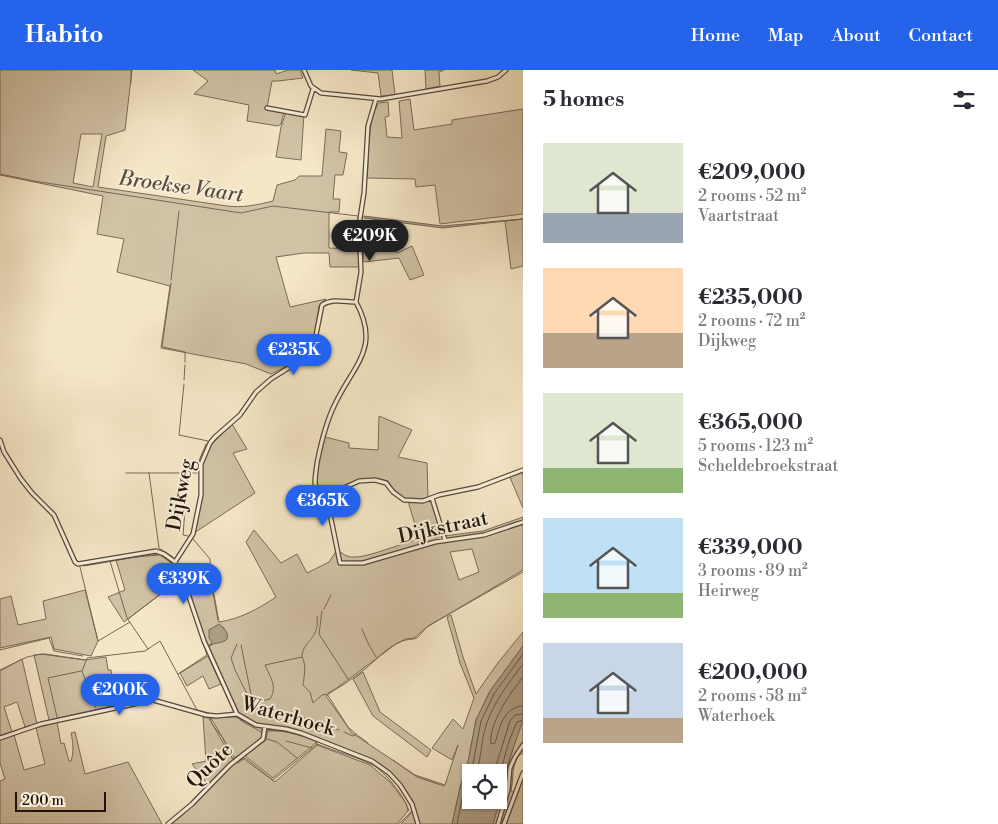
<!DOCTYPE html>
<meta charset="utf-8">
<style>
:root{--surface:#fff;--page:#f2f2f3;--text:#2b2b33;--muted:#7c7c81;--accent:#2563eb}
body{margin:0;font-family:"Libre Bodoni",serif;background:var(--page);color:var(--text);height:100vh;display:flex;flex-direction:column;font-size:19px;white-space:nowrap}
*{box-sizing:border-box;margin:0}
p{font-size:16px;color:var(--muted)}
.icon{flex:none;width:28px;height:28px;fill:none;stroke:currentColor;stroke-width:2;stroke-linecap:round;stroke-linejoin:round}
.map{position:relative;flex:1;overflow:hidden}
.panel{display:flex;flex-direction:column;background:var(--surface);width:475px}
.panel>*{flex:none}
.buttons{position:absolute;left:462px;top:694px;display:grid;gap:10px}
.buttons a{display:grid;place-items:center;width:45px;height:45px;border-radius:0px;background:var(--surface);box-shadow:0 1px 4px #0004;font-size:25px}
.scale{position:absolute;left:15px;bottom:12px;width:91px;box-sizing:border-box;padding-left:5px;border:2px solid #23140b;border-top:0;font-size:14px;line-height:18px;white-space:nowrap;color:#23140b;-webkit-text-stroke:4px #f8efda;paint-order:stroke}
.price{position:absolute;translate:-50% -42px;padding:0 11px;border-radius:18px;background:var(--accent);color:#fff;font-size:16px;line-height:32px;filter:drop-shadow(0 1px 2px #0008)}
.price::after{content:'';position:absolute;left:50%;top:30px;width:15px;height:11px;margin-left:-8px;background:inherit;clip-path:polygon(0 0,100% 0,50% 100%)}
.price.current{background:#222;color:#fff}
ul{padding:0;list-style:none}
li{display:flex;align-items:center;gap:15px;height:125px;padding:0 20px}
li span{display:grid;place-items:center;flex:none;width:140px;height:100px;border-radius:0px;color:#555}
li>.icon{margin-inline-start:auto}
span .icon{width:60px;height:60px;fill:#fffc;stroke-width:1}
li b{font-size:21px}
h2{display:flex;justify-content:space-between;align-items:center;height:60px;padding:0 20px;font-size:21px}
header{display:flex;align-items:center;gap:30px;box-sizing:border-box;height:70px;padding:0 25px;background:var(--accent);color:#fff}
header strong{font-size:24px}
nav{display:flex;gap:28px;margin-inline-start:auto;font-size:18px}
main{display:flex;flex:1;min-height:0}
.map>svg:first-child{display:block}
.green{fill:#d1c2a6;stroke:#7a6b58;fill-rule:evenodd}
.water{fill:#ae9f86;stroke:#766755;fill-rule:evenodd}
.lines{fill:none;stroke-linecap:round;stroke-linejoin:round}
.shore{stroke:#685a48;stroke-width:1}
.stream{stroke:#766755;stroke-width:1}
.minor-casing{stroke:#58483a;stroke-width:5.5}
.minor{stroke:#f8efda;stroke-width:3}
.labels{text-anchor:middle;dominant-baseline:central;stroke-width:4;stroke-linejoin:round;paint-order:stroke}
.street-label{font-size:20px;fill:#23140b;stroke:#f8efda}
.water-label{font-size:21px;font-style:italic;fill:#5b4c3c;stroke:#f8efda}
</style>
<header>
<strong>Habito</strong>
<nav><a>Home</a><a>Map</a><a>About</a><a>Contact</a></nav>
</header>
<main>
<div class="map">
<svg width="523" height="754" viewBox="0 0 523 754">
<rect width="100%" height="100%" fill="#f5e6c6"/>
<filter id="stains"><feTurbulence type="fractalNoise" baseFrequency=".004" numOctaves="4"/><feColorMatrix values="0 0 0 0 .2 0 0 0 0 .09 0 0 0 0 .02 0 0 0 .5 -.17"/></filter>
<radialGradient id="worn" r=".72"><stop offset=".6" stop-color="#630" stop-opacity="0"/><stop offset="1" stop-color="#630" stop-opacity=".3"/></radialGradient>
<!-- green -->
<path class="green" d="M0,0H132L125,60L106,66L98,117L227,136C243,138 257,135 273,131L277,115L295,110L299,106H322L326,59L341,61L339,82L347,83L343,105H335L333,129H340L339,142H329V178L358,179L359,197H330L329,183H304L276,187L290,237L326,229L319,236L312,280L303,288L271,304L246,294L161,278L170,216L117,202L124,169L97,164L103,126L0,105ZM81,64H102L93,117L73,113Z
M193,0H275L276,4L288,0H300L303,8L278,11H272L267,38L284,42L281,54L278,56L247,51L249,35L194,24L208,11Z
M351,0H392L395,25L381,26L378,3Z
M425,0H444L439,2L440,16L426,19Z
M410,29L414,60L452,54V50L523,39V144L440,154L435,115L416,117L415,109L367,108C369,88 367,48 379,33L388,32L389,46L385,47L387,67L402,68L399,31Z
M286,42L304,44L301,90L276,87L281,57Z
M523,149V196L511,199L505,151Z
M393,174L397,183L412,176L424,205L410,210L399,188L364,192L363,178Z
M379,346L412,360L398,387L427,393L428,427C407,434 399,428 388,411C360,402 345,419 320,425C311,413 320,381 325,367L349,373V378L378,380Z
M232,354L247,379L233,383L255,423L194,463L202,429V392L212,374Z
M523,400V438L509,405Z
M432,428L444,466L483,461L523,447V500L427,557L414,568L406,569L396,574L326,626L352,663L415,705L445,715L458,675L452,690L432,678L453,649L463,659L474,628L460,593L447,547L451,545L463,587L476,624L497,594L523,562V576L490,621L476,650L468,692L460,718L452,754H401L413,741L408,724L402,715L389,701L373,690L306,663L255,653L239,644L209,581L183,504L198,503L211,508L219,552C240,549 258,539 276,527L246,472L254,460L281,493L297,484L307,503L329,492L337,480C341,482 344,485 347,486C364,493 416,464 438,467L436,455L416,458L408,431ZM472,479L479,502L459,510L450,482ZM220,555L224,558L225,571L214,573L210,576L213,572L209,560Z
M159,484L171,492L180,509L124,552L108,527L125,520L116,490Z
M85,520L98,571L91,586L54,579L51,567L0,578V529L11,526L18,555L46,549L43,531Z
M45,584L86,590L106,587L108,600H111L115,620L125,618L128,622L130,632L49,650L34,585Z
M208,586L221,614L209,619L203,606L187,616L180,603Z
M22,589L37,654L25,657L17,632L4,637L12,662L0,666V601Z
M363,602L380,642L431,680L427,687L373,646L353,609Z
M203,647L209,648L233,690L208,715L192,694L206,691Z
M235,647L261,658C269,671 243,683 235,689L211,648Z
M523,650V684H520C511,695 514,707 511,721L515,723L523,703V754H493C503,719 509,684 523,650Z
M57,652L61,674L64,673L69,691H71C74,682 73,672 71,663L75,662L85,704L128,692L162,754H0V711L5,709L0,693V670L14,665L24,700L45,694L36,658Z
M268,660L289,662L315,670L317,672L273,708L245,686L266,670Z
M317,675L370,695L390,712L406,733L408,741L397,754H170L194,733L235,692L238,693L244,689L275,712Z"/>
<!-- water -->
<path class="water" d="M364,146L442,156L523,149L443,158L364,148Z
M436,455L439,459L440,466L424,468L420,458Z
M219,554C224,559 229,562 227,569C222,574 215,572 209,576L212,572L209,568V560Z
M523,576V650L505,702L503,719L493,754H452L460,718L468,692L476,650L490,621ZM471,702H499V730H471Z"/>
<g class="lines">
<!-- shore -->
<path class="shore" d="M523,607C511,622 488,654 491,674L495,673C500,657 503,637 523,636
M476,702C481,690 481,676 484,663C490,637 507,615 523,594
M494,702L510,651L515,645L523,644
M499,714C502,694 508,671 517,652L523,650
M457,754L464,719L473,694L481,651L494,624L523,584"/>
<!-- stream -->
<path class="stream" d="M131,0V13
M0,104L34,111L241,143L273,136L358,146
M171,210L179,141
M171,213L162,276L163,277L185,282V292
M184,310L185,295
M184,314L179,365L208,371
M198,393L206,374
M126,403H197V396
M149,403L159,478L173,487
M188,404L183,465L188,466
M56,445L76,489L79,492L154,480
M193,469L210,489L211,508
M134,487L160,485L173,494L180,506
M110,491L127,548L148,579
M84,496L130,488
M80,497L98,571L130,552
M211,512L218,550
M324,539L331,525
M322,541L319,564L348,609
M128,549L178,511L181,509L185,519
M362,559L368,573L376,587
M202,570L203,574
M237,574L231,588L235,600L253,636L263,641L271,642
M241,575L252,629L262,631L270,629C278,617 270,607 265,595L302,587C307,596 304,606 303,615L310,622L313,633L322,625L327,624L348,657L356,664
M0,580L49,568L54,581L83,586
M302,587C302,570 320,571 317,546
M0,600L27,587L41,584L85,590
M178,604L207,585L205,578
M328,623C340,618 350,610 361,602C375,592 385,578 402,571C407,569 412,570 417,568L428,556L523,502
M96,638L82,601L87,588L145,581L160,571L197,640L209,643
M275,642L294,645
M298,646L339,660
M57,647L48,608L81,601
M210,648L212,654L222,667L233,689L253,675
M240,650L263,663
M269,661C285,660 300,665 315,671L317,674
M344,662L353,666L356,664L368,673
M267,669L277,672L297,688
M286,671L312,678
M393,690L417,707L444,716
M236,692L245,688L273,710L317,674C334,681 354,686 371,694C385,701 405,727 409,741
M399,754L412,741"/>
<!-- minor casing -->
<g class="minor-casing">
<path id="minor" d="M304,0L311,16L321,23L381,29L487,11L498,7L506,0
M267,38L305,45L313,19
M356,232C381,278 354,294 335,334C326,352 321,373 317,393C316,403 313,414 317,423L324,427L328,434L340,493H363L435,472L484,465L523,452
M356,232L361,202L359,155L364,123L368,56L376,29
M0,370L4,382L21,409L32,423L54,445L75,492L78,494L156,481L164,484L175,492L182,506L204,571L237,644
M324,427L359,411L375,410L386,413L393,422L404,430L423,431L439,425L478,417L523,400
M432,428L445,470
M175,492L193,464L201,425V394L210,373L215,367L240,345L256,322L271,309L309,285L313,280L322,235C332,228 345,232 356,232
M0,668L41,654L153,630L206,645L217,646L237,644L256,655L286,659L301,663L372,691L389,703L400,715L412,734L418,754
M168,754L192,734L230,695L263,669L265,657
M498,754L508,720L510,698L515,687L523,675
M504,754L523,703"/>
</g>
<!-- minor -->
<use href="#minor" class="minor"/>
</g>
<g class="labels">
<!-- street labels -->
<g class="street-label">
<text transform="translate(181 425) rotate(-79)">Dijkweg</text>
<text transform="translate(443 458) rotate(-12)">Dijkstraat</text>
<text transform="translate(288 647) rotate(16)">Waterhoek</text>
<text transform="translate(210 696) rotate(-44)">Quôte</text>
</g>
<!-- water labels -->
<g class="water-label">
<text transform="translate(181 117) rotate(8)">Broekse Vaart</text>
</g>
</g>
<rect width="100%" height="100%" filter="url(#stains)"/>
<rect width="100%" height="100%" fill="url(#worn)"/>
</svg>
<div class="buttons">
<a><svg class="icon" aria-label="locate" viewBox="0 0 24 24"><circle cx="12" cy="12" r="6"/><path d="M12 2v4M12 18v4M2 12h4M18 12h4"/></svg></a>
</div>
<div class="scale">200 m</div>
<b class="price current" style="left:370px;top:192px">€209K</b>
<b class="price" style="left:294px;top:306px">€235K</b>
<b class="price" style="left:323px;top:457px">€365K</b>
<b class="price" style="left:184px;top:535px">€339K</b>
<b class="price" style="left:120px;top:646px">€200K</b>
</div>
<section class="panel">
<h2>5 homes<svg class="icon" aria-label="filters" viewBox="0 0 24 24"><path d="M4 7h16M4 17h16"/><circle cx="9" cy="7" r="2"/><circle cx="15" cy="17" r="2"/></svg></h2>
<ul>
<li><span style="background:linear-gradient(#dfe7d0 70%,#9aa5b1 0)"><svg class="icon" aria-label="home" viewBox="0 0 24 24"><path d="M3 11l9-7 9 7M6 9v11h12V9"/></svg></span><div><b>€209,000</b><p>2 rooms · 52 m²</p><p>Vaartstraat</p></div></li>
<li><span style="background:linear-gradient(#ffd9b3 65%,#b9a48a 0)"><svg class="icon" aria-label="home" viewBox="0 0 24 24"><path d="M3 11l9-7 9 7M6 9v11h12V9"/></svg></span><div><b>€235,000</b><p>2 rooms · 72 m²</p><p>Dijkweg</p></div></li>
<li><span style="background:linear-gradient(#dfe7d0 75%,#8fb573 0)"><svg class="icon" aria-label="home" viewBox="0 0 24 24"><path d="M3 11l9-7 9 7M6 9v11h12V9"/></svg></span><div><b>€365,000</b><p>5 rooms · 123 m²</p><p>Scheldebroekstraat</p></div></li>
<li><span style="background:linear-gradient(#bfe0f5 75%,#8fb573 0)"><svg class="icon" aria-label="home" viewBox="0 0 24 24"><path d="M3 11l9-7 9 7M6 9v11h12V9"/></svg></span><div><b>€339,000</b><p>3 rooms · 89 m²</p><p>Heirweg</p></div></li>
<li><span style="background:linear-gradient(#c9d6e8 75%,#b9a48a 0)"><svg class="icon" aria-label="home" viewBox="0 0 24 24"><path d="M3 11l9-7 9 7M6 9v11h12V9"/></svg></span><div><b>€200,000</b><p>2 rooms · 58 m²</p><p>Waterhoek</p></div></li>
</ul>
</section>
</main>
